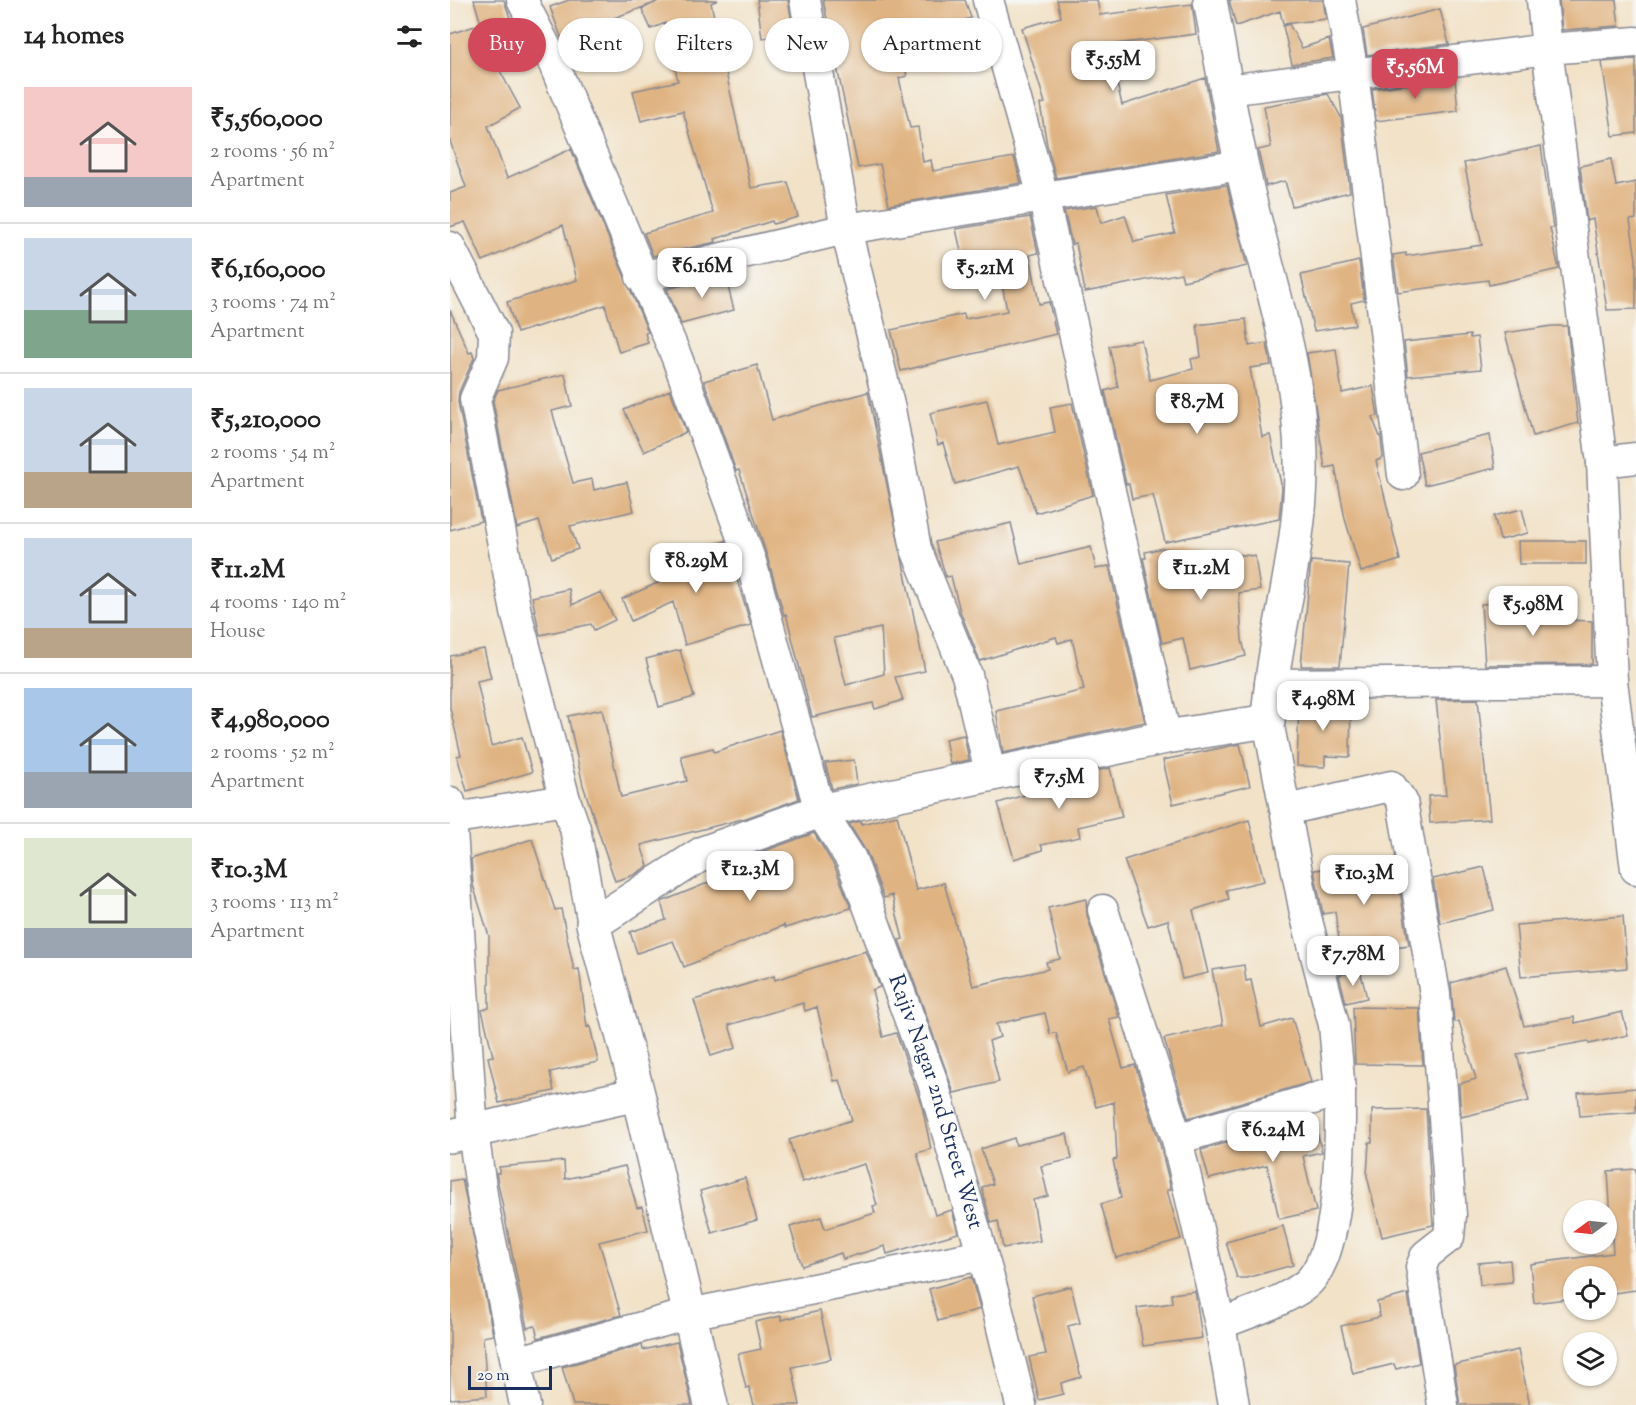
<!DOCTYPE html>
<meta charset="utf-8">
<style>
:root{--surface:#fff;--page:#f6f6f6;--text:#222;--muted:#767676;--line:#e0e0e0;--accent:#d1495b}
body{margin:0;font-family:"Sorts Mill Goudy",serif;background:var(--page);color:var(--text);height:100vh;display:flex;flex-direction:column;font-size:22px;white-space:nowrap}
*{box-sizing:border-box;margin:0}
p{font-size:20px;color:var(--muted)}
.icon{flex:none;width:33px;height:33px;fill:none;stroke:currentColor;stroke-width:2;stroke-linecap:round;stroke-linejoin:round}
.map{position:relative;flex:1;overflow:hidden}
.side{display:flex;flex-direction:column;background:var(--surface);width:450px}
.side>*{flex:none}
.banner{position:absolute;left:18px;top:18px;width:570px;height:54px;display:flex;gap:12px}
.needle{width:39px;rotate:255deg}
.fabs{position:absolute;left:1113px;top:1200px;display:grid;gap:12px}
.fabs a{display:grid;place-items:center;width:54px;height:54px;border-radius:50%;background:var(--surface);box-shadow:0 2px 4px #0004;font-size:30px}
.scale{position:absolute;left:18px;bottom:15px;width:84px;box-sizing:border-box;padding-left:6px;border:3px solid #1b2f5e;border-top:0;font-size:16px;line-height:21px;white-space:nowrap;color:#1b2f5e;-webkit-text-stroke:4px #f6f6f2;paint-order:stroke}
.price{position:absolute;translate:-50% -51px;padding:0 14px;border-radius:12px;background:#fff;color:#222;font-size:20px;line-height:39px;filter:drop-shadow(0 2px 3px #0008)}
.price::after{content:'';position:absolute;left:50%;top:36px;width:18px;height:14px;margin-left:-9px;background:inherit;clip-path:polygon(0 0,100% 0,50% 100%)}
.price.active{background:var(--accent);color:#fff}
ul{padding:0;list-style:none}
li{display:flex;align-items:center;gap:18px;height:150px;padding:0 24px}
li+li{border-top:2px solid var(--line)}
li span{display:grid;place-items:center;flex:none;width:168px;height:120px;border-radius:0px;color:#555}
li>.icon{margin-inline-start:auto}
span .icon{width:72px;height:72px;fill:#fffc;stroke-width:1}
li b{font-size:26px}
h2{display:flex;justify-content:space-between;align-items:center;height:72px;padding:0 24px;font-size:26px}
.chip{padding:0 21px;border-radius:27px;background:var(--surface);box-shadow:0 2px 4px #0004;font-size:21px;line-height:54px}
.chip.active{background:var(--accent);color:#fff}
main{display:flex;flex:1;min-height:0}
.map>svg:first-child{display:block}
.building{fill:#e0b482;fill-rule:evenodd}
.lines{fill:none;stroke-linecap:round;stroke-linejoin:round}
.minor-casing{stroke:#868893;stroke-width:33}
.tertiary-casing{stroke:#868893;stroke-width:36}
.minor{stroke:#fff;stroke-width:30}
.tertiary{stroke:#fff;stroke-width:33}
.labels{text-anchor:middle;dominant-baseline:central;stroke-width:5;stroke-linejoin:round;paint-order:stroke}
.street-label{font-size:22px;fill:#1b2f5e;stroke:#f6f6f2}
</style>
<main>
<section class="side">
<h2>14 homes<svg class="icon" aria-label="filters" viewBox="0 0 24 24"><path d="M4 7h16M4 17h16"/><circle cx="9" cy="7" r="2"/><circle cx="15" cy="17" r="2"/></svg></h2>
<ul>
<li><span style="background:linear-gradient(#f6c9c9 75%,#9aa5b1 0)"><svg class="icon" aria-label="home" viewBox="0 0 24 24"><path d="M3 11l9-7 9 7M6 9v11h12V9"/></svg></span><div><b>₹5,560,000</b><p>2 rooms · 56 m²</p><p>Apartment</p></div></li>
<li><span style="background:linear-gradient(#c9d6e8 60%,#7fa58c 0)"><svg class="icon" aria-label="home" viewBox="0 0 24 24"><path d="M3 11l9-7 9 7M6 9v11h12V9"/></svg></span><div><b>₹6,160,000</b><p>3 rooms · 74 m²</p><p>Apartment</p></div></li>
<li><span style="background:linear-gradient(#c9d6e8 70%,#b9a48a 0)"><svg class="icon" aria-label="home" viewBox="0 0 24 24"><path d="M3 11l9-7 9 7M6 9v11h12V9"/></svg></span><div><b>₹5,210,000</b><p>2 rooms · 54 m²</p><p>Apartment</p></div></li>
<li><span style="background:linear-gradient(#c9d6e8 75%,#b9a48a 0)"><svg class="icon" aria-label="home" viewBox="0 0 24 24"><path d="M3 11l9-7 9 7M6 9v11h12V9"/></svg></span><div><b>₹11.2M</b><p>4 rooms · 140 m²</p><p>House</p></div></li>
<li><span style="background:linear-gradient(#a9c7e8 70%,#9aa5b1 0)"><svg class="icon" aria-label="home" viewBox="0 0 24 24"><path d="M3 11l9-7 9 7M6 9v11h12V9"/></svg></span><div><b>₹4,980,000</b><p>2 rooms · 52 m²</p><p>Apartment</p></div></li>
<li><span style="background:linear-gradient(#dfe7d0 75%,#9aa5b1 0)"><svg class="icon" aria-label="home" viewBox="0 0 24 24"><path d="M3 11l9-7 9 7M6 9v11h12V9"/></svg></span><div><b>₹10.3M</b><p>3 rooms · 113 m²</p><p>Apartment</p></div></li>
</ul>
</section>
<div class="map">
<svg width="1186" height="1405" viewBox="0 0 1186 1405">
<rect width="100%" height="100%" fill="#f6f6f2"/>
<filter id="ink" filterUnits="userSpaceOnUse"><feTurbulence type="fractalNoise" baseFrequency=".0167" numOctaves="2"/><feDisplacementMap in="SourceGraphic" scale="12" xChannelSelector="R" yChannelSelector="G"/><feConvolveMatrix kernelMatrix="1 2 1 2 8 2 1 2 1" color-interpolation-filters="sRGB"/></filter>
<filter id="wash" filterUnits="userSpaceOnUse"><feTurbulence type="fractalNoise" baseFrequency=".008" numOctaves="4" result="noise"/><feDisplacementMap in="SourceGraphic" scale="24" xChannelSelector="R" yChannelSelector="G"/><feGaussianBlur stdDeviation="1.35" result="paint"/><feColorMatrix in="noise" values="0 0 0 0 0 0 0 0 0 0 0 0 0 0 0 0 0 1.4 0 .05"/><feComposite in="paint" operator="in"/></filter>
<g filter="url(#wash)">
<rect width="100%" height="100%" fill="#f2e2c8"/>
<g id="blocks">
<!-- building -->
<path class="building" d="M24,0H54L74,61L49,69L70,108L38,126L57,178L121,149L198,332L195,333L198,343L169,352L155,305L67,333L57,302L127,280L113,225L33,261L15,222L0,227V193L16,187L0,141V34L31,24Z
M119,0H205V3L111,37L100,7Z
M210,0H268L261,3L301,188L338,182L348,217L323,224L322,221L265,239L266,242L203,256L194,233L263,213L233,111L191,121L183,91L228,81L215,23L201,29L192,9Z
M307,0H338L344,34L312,38Z
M373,0H515L521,18L449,40L457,76L449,78L460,128L468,127L473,162L481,160L483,171L564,157L571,183L439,205L430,164L408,168Z
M607,0H647L650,15L742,4L746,34L658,45L672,105L755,78L769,151L606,178L597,145L590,104L595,103L572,28L611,17Z
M779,0H873L876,19L833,24L830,11L786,26Z
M1109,0H1166L1169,26L1112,30Z
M990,9L999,44L917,55L913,29Z
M839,24L852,48L879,39L883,58L842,64L833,26Z
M1186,59V133L1163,136L1152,62Z
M1005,78L1008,111L926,121L922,89Z
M878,94L891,117L900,192L842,206L835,181L816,186L808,150L821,147L814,106Z
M1091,146L1103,228H1100L1109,269L1039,285L1038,280L948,292L943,255L956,253V256L1032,245L1014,163Z
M1161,159L1166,186L1186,182V219L1180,220L1186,259V309L1157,310L1143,219L1137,221L1130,166Z
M777,185L797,266L733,281L731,273L635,292L626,243L622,244L614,211L647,206L651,223L675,215L684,242L725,233L716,195Z
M580,217L588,253L580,255L589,304L599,302L606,334L451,371L441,330L514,314L515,319L557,311L548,262L515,269L506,229Z
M909,261L914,300L901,303L905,325L864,331L851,275Z
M275,275L284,310L231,324L217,289Z
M0,310L19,353L22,352L24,358L9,392L8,402L31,521L0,530Z
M796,319L799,346L817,343L821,365L800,368L812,437L820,435L832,488L829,519L715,542L703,495L682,499L679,484H676L655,391L668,387L659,346L691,340L700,380L743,369L741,359L751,357L747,325Z
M1102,326H1117L1128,423L1083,436L1055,333Z
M1020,335V338L1027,337L1031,369L958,376L954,342Z
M886,349L892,393L923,386L928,416L922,417L931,439L933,458L926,461L950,560L911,572L895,519L885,466L875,468L857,353Z
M307,365L322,420L418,392L475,671L445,677L453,700L425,709L423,703L362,717L336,614L334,615L317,556L289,470L286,471L254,381ZM431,628L434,674L396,685L384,638Z
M115,374L122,406L102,411L123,483L142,479L144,490L177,482L184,511L120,526L128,549L102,558L89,521L67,528L43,401L48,390Z
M220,390L236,432L194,452L174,410Z
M537,400L548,445L605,432L600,407L622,403L643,495L586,513L569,466L505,484L493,443L488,445L480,413Z
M1040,435L1045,468L975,485L968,452Z
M1072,509L1078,533L1050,540L1044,516Z
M561,523L571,564L641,547L646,569L659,566L695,722L553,753L546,711L634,690L622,639L608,643L606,637L530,661L510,611L501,576L496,577L485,542Z
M275,541L301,625L235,645L223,602L181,621L172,599L216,579L210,560Z
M1068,541H1136V564H1069Z
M713,548L805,556L810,590L789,593L792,640L796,656L740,670L733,638L712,643L693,558H696L695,552Z
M861,561L899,564L890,666H851Z
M119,589L122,605L151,592L165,620L144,630L141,624L90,635L82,597Z
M1083,601L1084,619L1142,621V664L1035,665L1031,604Z
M34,649L41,678L27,681L41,746L72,737L82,772L17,791L7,756L11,755L0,708V656Z
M230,650L244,697L209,707L196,659Z
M1028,699L1040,819L980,823L978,796L996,795L986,700Z
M849,701H901L900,757L875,756V767L847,766Z
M152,709L171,797L237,781L231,756L263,748L264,752L330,730L349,799L296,818L191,845L198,866L184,875L165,881L133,785L118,716Z
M514,735L519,760L500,764L495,739Z
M790,744L800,786L723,804L713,760Z
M404,760L407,784L382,789L375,763Z
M660,768L672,817L628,827L630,837L591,845L593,850L564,859L548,803L575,795L573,787Z
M447,815L466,890L494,883L523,986L598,969L596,962L610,959L598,908L636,899L637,915L669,1017L659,1019L673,1068L685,1065L710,1144L721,1189L717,1190L731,1239L666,1258L651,1204L671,1198L663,1160L667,1159L664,1102L646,1107L634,1067L618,1072L606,1033L600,1034L595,1013L546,1024L550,1037L539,1041L549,1082L504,1093L449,940L453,939L442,895L434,898L417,853L399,824L411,821L412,824Z
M799,820L814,881L776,890L779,899L743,910L758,973L732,979L718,920L698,926L674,860Z
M364,833L385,867L401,908L335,928L334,925L234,967L223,941L187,953L180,932L216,920L211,902L309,862L306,854Z
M82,839L105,910L111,909L124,970L129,969L137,1027L140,1026L148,1062L100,1072L104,1091L49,1103L38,1057L43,1056L32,1010L39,1008V936L23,885L21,859Z
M945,862L959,945L891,954L885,912L873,914L864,870Z
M1034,867L1044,910L990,923L983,879Z
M1173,916L1177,968L1071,977L1066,925Z
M416,951L430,987L422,990L433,1037L446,1033L472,1106L481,1149L467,1153L485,1215L502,1210L508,1233L437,1254L435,1246L393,1259L391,1253L352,1266L340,1227L371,1217L375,1229L425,1213L423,1206L427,1205L415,1164L352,1182L339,1140L402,1120L390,1080L384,1081L367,1007L355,1011L353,1003L279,1025L286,1048L261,1056L244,1000L324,976L325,980Z
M794,965L796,981L801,980L811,1027L842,1018L861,1082L738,1118L714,1039L773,1025L762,970Z
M1056,966L1074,1026L1124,1017L1125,1023L1172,1012L1178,1035L1139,1044L1138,1041L1067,1054L1079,1101L1011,1117L1009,1084L1026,1079L1009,1021L1004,1022L1001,983Z
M910,970L917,998L896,1003L889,975Z
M903,1007L969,1008L973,1065L905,1064Z
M1186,1088V1112L1130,1116L1128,1093Z
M976,1109L983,1225L932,1237L917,1176L919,1142H922V1110Z
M863,1117L872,1152L853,1156L866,1211L829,1219L817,1165L759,1179L751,1150Z
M617,1134L622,1159L591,1166L598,1196L583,1200L590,1241L553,1248L548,1221L541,1223L535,1200L532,1187L543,1184L531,1149L564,1138L566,1145Z
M114,1161L115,1179L175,1166L187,1208L192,1207L198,1230L149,1242L171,1315L88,1338L85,1326L77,1328L46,1173H49V1167Z
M1186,1169V1290L1156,1294V1276H1124V1298L1084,1303L1080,1264L1163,1253L1158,1171Z
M295,1178L307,1220L262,1233L250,1191Z
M12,1179L43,1335L33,1337L37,1396L0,1399V1181Z
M833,1226L843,1265L796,1278H787L776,1242Z
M1060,1260L1062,1282L1030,1285L1028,1263Z
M521,1277L530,1309L488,1321L479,1289Z
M621,1286L630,1323L618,1326L631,1377L611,1383L613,1394L589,1400L579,1357L596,1354L582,1296Z
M745,1291L752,1338L693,1346L687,1308L722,1303L721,1294Z
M958,1294L969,1363L946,1369L944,1364L903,1374L891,1326L930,1317L927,1302Z
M370,1311L381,1359L342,1367L350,1405H304L299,1387L296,1388L288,1354L311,1349L305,1322L331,1316V1320Z
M227,1342L242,1405H123L112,1367L192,1345L193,1350Z
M1068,1350L1080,1405H1010L1004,1365Z"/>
</g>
</g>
<g filter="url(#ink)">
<use href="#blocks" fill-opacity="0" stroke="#868893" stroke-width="1.5"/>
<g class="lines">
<!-- minor casing -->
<g class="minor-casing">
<g id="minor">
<path id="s1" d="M72,0L101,57L227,358L301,562L370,811L401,859L483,1083L544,1295L571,1405"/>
<path d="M355,0L396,229L440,409L466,549L517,675L541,776"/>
<path d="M538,0L593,196L716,737"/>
<path d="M890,0L903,73L953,475"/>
<path d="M1186,42L1097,49L1152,462L1186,458"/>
<path d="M777,90L1097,49L1092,0"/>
<path d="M0,247L44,333L43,358L25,399L66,612L115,800"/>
<path d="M191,277L396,229L791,165"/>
<path d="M1152,462L1162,681L1186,869"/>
<path d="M820,684L1162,681"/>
<path d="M0,802L23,1132L34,1208L75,1405"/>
<path d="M836,810L941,786L952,801L985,994L1001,1215L999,1237L976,1255L971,1267L993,1405"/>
<path d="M0,819L115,800L125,828L143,924"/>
<path d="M653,910L727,1139"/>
<path d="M770,1324C798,1313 830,1303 854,1286C893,1257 890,1136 890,1091"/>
<path d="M66,1362L239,1314L532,1255"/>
<path d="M784,1405L770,1324L727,1139L890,1091L884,1025L855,913L818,721"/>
</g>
</g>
<!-- tertiary casing -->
<g class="tertiary-casing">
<path id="tertiary" d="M0,1136L188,1094
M261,1405L188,1094L143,924L253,853L370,811L716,737L818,721C823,638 850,557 851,473C853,382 823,293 801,205C784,138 773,69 760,0"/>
</g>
<!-- minor -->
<use href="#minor" class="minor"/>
<!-- tertiary -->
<use href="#tertiary" class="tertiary"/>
</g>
</g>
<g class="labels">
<!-- street labels -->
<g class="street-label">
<text stroke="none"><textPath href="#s1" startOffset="1180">Rajiv Nagar 2nd Street West</textPath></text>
</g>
</g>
</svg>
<div class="fabs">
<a><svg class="needle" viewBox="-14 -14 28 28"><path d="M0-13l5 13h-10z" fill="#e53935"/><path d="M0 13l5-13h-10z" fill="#767676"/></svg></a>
<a><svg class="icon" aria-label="locate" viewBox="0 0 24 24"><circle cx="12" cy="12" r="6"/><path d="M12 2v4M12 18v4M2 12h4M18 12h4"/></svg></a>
<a><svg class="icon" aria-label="layers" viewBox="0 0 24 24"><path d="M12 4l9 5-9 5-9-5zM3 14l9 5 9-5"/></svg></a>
</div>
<div class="scale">20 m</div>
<b class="price" style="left:663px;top:92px">₹5.55M</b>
<b class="price active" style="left:965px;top:100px">₹5.56M</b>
<b class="price" style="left:252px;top:299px">₹6.16M</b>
<b class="price" style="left:535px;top:301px">₹5.21M</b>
<b class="price" style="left:747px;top:435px">₹8.7M</b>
<b class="price" style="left:246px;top:594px">₹8.29M</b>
<b class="price" style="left:751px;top:601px">₹11.2M</b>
<b class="price" style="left:1083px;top:637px">₹5.98M</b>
<b class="price" style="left:873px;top:732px">₹4.98M</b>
<b class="price" style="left:609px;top:810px">₹7.5M</b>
<b class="price" style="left:300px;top:902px">₹12.3M</b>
<b class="price" style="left:914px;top:906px">₹10.3M</b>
<b class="price" style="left:903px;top:987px">₹7.78M</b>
<b class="price" style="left:823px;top:1163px">₹6.24M</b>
<div class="banner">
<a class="chip active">Buy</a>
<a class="chip">Rent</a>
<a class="chip">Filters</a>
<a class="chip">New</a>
<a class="chip">Apartment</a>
</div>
</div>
</main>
